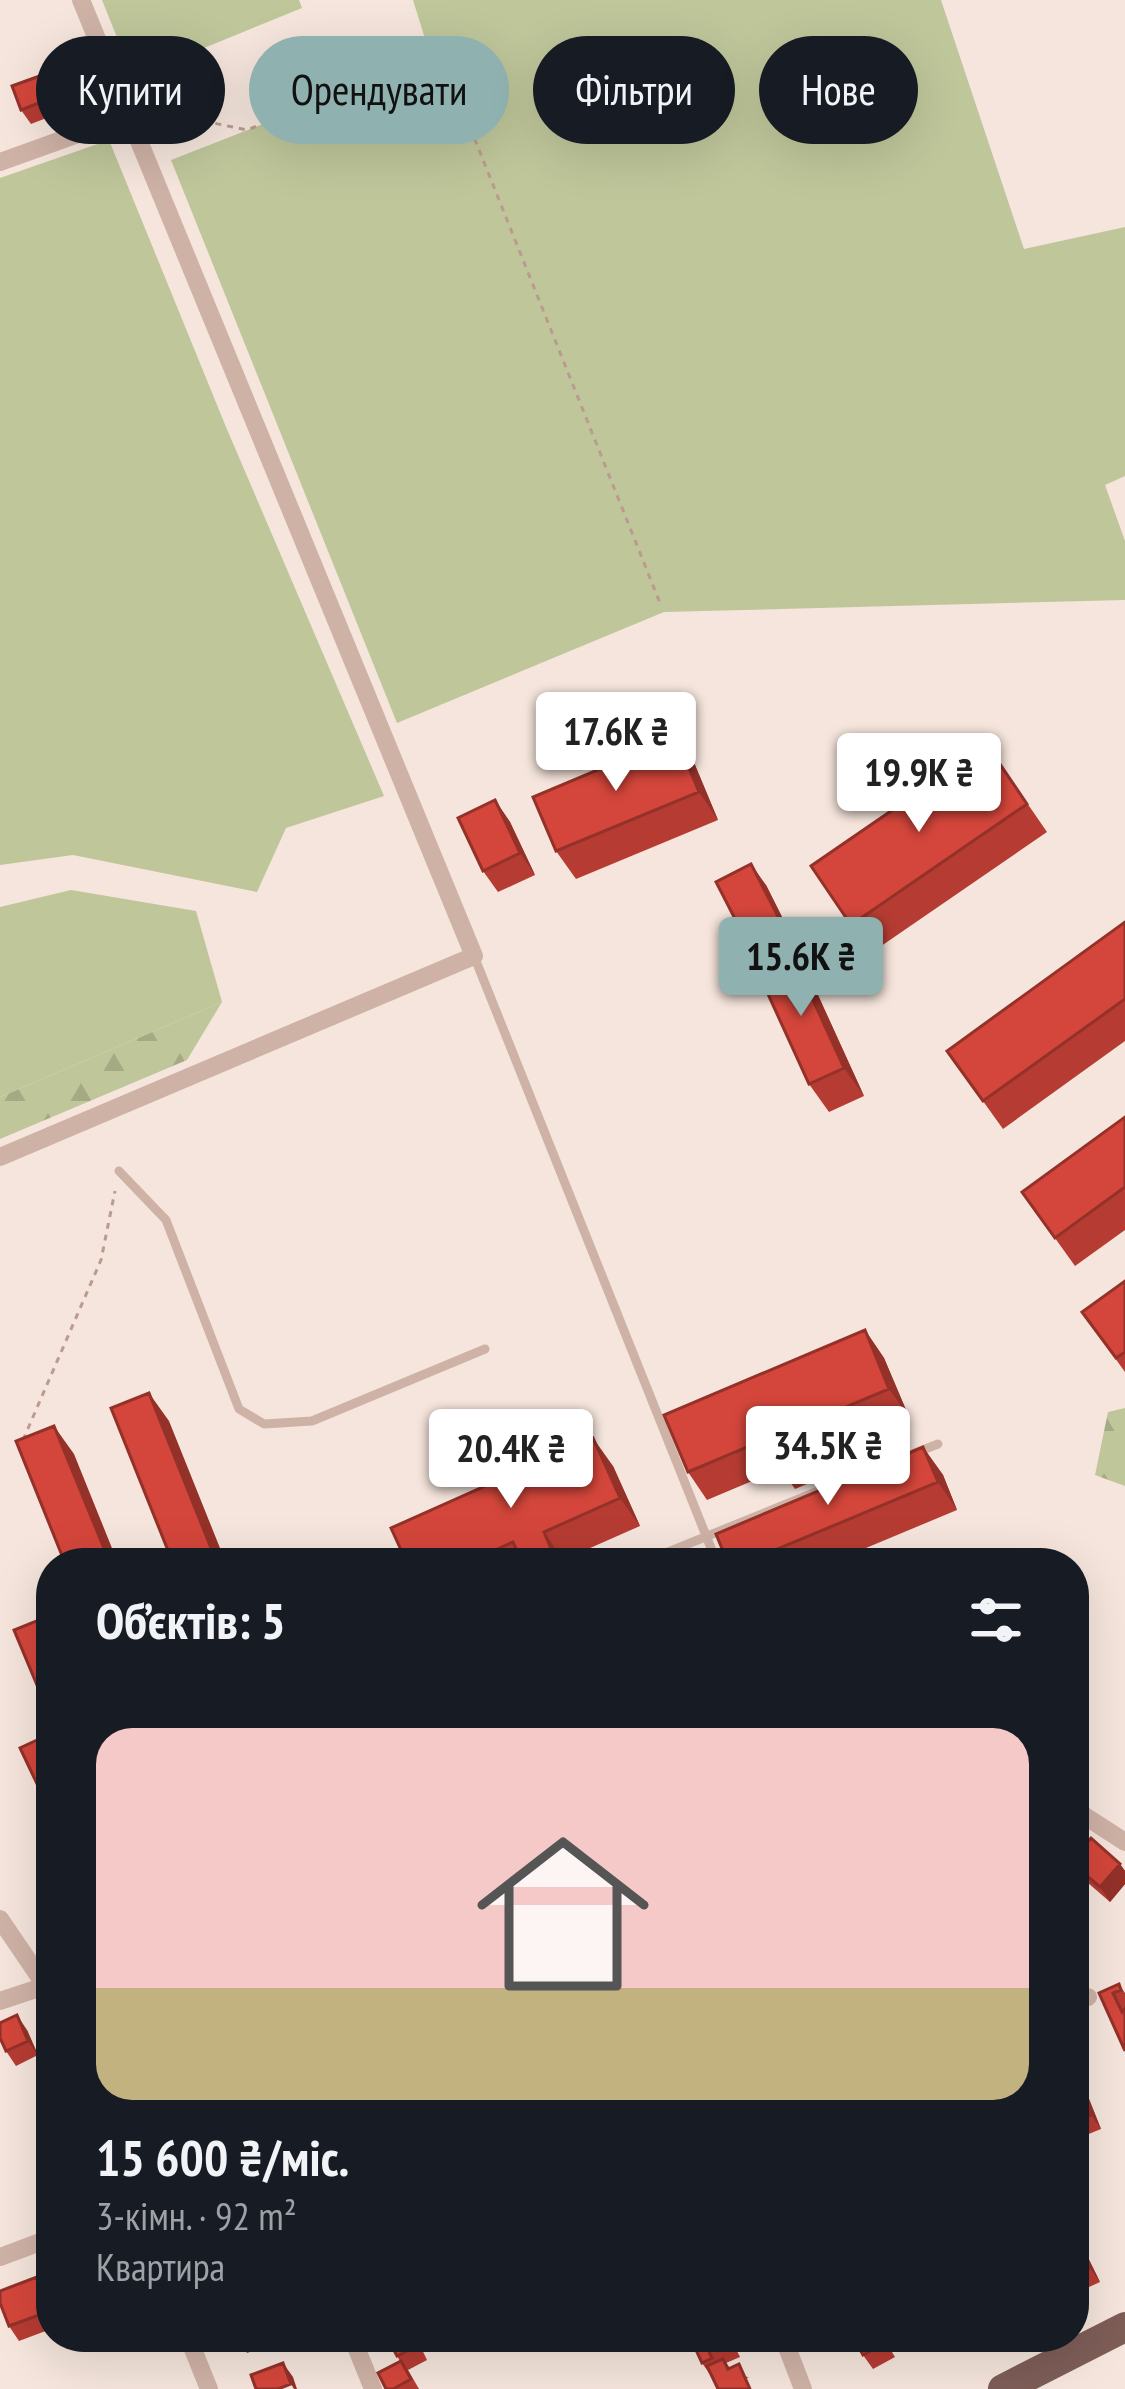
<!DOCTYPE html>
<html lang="uk">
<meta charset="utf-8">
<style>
:root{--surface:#171b24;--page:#242831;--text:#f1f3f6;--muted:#9ea1a6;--accent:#8fb1af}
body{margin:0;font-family:"PT Sans Narrow",sans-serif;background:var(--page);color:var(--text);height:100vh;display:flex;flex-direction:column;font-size:45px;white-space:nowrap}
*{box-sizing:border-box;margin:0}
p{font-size:39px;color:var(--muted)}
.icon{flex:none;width:66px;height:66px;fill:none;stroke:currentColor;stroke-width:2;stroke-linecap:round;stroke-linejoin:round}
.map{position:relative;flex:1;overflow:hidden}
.side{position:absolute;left:36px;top:1548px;width:1053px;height:804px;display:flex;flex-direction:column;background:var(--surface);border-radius:48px;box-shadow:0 12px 48px #0002}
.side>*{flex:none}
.guide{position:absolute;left:36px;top:36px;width:1053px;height:108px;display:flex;gap:24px}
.price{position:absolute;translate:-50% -102px;padding:0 27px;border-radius:12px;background:#fff;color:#222;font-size:39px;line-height:78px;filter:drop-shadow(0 3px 6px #0008)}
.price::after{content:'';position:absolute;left:50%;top:72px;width:36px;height:27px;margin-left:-18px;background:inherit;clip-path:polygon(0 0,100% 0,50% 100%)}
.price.active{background:var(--accent);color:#111}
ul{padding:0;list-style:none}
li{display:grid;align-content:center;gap:24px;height:636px;padding:0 60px}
li span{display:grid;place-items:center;height:372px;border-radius:36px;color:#555}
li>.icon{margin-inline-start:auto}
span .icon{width:216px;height:216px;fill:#fffc;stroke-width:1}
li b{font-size:51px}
h2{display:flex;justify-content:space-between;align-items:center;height:144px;padding:0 60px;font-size:51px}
.pill{padding:0 42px;border-radius:54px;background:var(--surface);box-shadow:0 12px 48px #0002;font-size:42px;line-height:108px}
.pill.active{background:var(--accent);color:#111}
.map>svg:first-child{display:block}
.forest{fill:url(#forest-firs)}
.garden{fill:#bfc69a}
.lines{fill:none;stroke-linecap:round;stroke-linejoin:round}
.path{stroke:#bb9b90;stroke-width:3;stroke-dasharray:6 6;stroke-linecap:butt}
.service{stroke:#cfb2a6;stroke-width:9}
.minor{stroke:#cfb2a6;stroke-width:18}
.primary{stroke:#7e5d57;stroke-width:30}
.wall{fill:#b63c33}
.shaded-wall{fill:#943129}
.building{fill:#d4463b;stroke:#943129;stroke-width:3}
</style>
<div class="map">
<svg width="1125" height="2389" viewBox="0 0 1125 2389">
<defs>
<pattern id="forest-firs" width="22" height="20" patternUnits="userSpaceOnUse" patternTransform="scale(3)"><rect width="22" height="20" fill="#bfc69a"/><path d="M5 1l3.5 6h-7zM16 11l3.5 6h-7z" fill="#a5aa85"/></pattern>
</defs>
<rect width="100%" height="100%" fill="#f5e5dc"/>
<!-- forest -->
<path class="forest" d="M222,1002L187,1060L0,1139V1097Z
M1125,1408V1486L1095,1475L1108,1412Z"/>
<!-- garden -->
<path class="garden" d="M102,0H299L302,8L133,77Z
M413,0H941L1024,249L1125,227V476L1105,485L1125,541V600L664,612L397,723L171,160L431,58Z
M109,140L226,427L384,796L286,828L257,892L73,855L0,865V178Z
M71,890L196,911L222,1002L0,1097V907Z"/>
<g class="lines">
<!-- path -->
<path class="path" d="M140,89L154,92L199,120L247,130L432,58L448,72L660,603
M23,1440L101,1260L115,1191"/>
<!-- service -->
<path class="service" d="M474,956L717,1563
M119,1171L166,1220L239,1409L264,1424L312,1421L485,1349
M915,1453L938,1444
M641,1563L843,1481"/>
<!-- minor -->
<path class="minor" d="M0,162L128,116
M0,1157L474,956L81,0
M1074,1809L1125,1842
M0,1919L51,1994
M1074,1996L1088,1997
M0,2001L51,1984
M0,2257L51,2238
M188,2337L209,2389
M352,2337L373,2389
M783,2337L803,2389"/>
<!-- primary -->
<path class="primary" d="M1003,2389L1125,2327"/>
</g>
<!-- wall -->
<path class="wall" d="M48,73L58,87L67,110L31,124L21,110Z
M987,745L1047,832L871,953L811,866Z
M695,765L718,820L576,879L556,851Z
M495,800L510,822L535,875L498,892L483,871Z
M766,885L799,951L792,955L812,982L864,1096L829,1112L809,1084L764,967L750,948Z
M1125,922V1041L1003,1129L947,1051Z
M1125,1117V1230L1075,1266L1022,1192Z
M1125,1281V1372L1102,1340Z
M865,1330L884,1358L909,1417L825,1452L833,1473L795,1489L781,1469L707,1500L688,1472Z
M923,1447L943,1475L957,1510L830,1563H728Z
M613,1466L640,1526L563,1560L565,1563H407Z
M1074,1857L1120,1864L1125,1871V1884L1110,1902L1080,1876L1074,1867Z
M1119,1984L1125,1993V2007L1123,2008L1125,2051L1099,1993Z
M27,2030L38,2055L16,2066L6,2051Z
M1074,2087L1089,2099L1101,2129L1074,2140Z
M1074,2230L1100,2282L1074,2294Z
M37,2277L47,2291L51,2303V2329L19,2341L9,2326Z
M236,2337H283L284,2340L247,2353Z
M416,2337L427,2360L408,2370L419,2389H386L400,2361L397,2356Z
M730,2337L740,2357L726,2363L730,2368L749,2378L712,2377L702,2363L691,2339Z
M883,2337L895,2357L873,2369L863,2355Z
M949,2337H973L975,2341L958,2350Z"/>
<!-- shaded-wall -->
<path class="shaded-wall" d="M48,73L58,87L67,110L57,96Z
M676,737L695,765L718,820L699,792Z
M495,800L510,822L535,875L520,853Z
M751,864L766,885L799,951L785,930Z
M792,954L812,982L864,1096L844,1068Z
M865,1330L884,1358L909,1417L889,1389Z
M149,1393L169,1421L226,1563H217Z
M805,1424L825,1452L833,1473L814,1445Z
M54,1426L74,1454L118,1563H110Z
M593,1438L613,1466L640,1526L620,1498Z
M923,1447L943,1475L957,1510L938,1482Z
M544,1532L565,1563H561L552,1551Z
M1120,1864L1125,1871V1884L1110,1902L1100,1887Z
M17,2015L27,2030L38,2055L28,2041Z
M1079,2084L1089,2099L1101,2129L1091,2115Z
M1074,2230L1077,2235L1100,2282L1090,2268L1074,2235Z
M37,2277L47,2291L51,2303V2313Z
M283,2363L293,2377L297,2389H294L291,2384Z"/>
<!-- building -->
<path class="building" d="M48,73L57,96L21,110L12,86Z
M676,737L699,792L556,851L533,797Z
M987,745L1027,804L851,925L811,866Z
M495,800L520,853L483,871L458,818Z
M751,864L785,930L750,948L716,882Z
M1125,922V999L983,1101L947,1051Z
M792,954L844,1068L809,1084L757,970Z
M1125,1117V1187L1055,1238L1022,1192Z
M1125,1281V1352L1116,1358L1082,1312Z
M865,1330L889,1389L805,1424L814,1445L776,1461L766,1439L688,1472L664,1415Z
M149,1393L217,1563H173L111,1408Z
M54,1426L110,1563H65L16,1441Z
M593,1438L620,1498L544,1532L552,1551L522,1563L513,1542L466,1563H407L391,1528Z
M923,1447L938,1482L744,1563H728L716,1534Z
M49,1616L51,1622V1707L47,1709L14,1630Z
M50,1734L51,1782L39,1788L20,1748Z
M51,1782V1816L38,1788Z
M1091,1838L1120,1864L1100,1887L1074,1865V1857Z
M1119,1984L1121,1990L1113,1993L1122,2012L1125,2008V2051L1099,1993Z
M17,2015L28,2041L6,2051L0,2038V2023Z
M1079,2084L1091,2115L1074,2121V2087Z
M51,2161V2198L38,2167Z
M1074,2235L1090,2268L1074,2275Z
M37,2277L50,2311L9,2326L0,2303V2291Z
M387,2337H413L417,2346L397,2356Z
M694,2337H727L730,2342L709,2352L712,2358L702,2363L691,2339Z
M853,2337H881L885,2343L863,2355Z
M723,2359L728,2369L739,2364L750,2389H718L707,2366Z
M401,2361L411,2379L393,2389H386L378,2373Z
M283,2363L291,2384L278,2389H256L251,2375Z"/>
</svg>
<b class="price" style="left:616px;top:794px">17.6K ₴</b>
<b class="price" style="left:919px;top:835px">19.9K ₴</b>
<b class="price active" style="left:801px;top:1019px">15.6K ₴</b>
<b class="price" style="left:828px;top:1508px">34.5K ₴</b>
<b class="price" style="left:511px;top:1511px">20.4K ₴</b>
<div class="guide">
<a class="pill">Купити</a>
<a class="pill active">Орендувати</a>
<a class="pill">Фільтри</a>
<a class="pill">Нове</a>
</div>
<section class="side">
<h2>Об’єктів: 5<svg class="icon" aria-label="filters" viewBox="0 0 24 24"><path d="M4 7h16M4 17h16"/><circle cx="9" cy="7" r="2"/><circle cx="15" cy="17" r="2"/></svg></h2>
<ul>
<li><span style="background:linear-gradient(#f6c9c9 70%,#c2b280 0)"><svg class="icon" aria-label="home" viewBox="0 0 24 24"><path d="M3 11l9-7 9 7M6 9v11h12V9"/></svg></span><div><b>15 600 ₴/міс.</b><p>3-кімн. · 92 m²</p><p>Квартира</p></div></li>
</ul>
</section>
</div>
